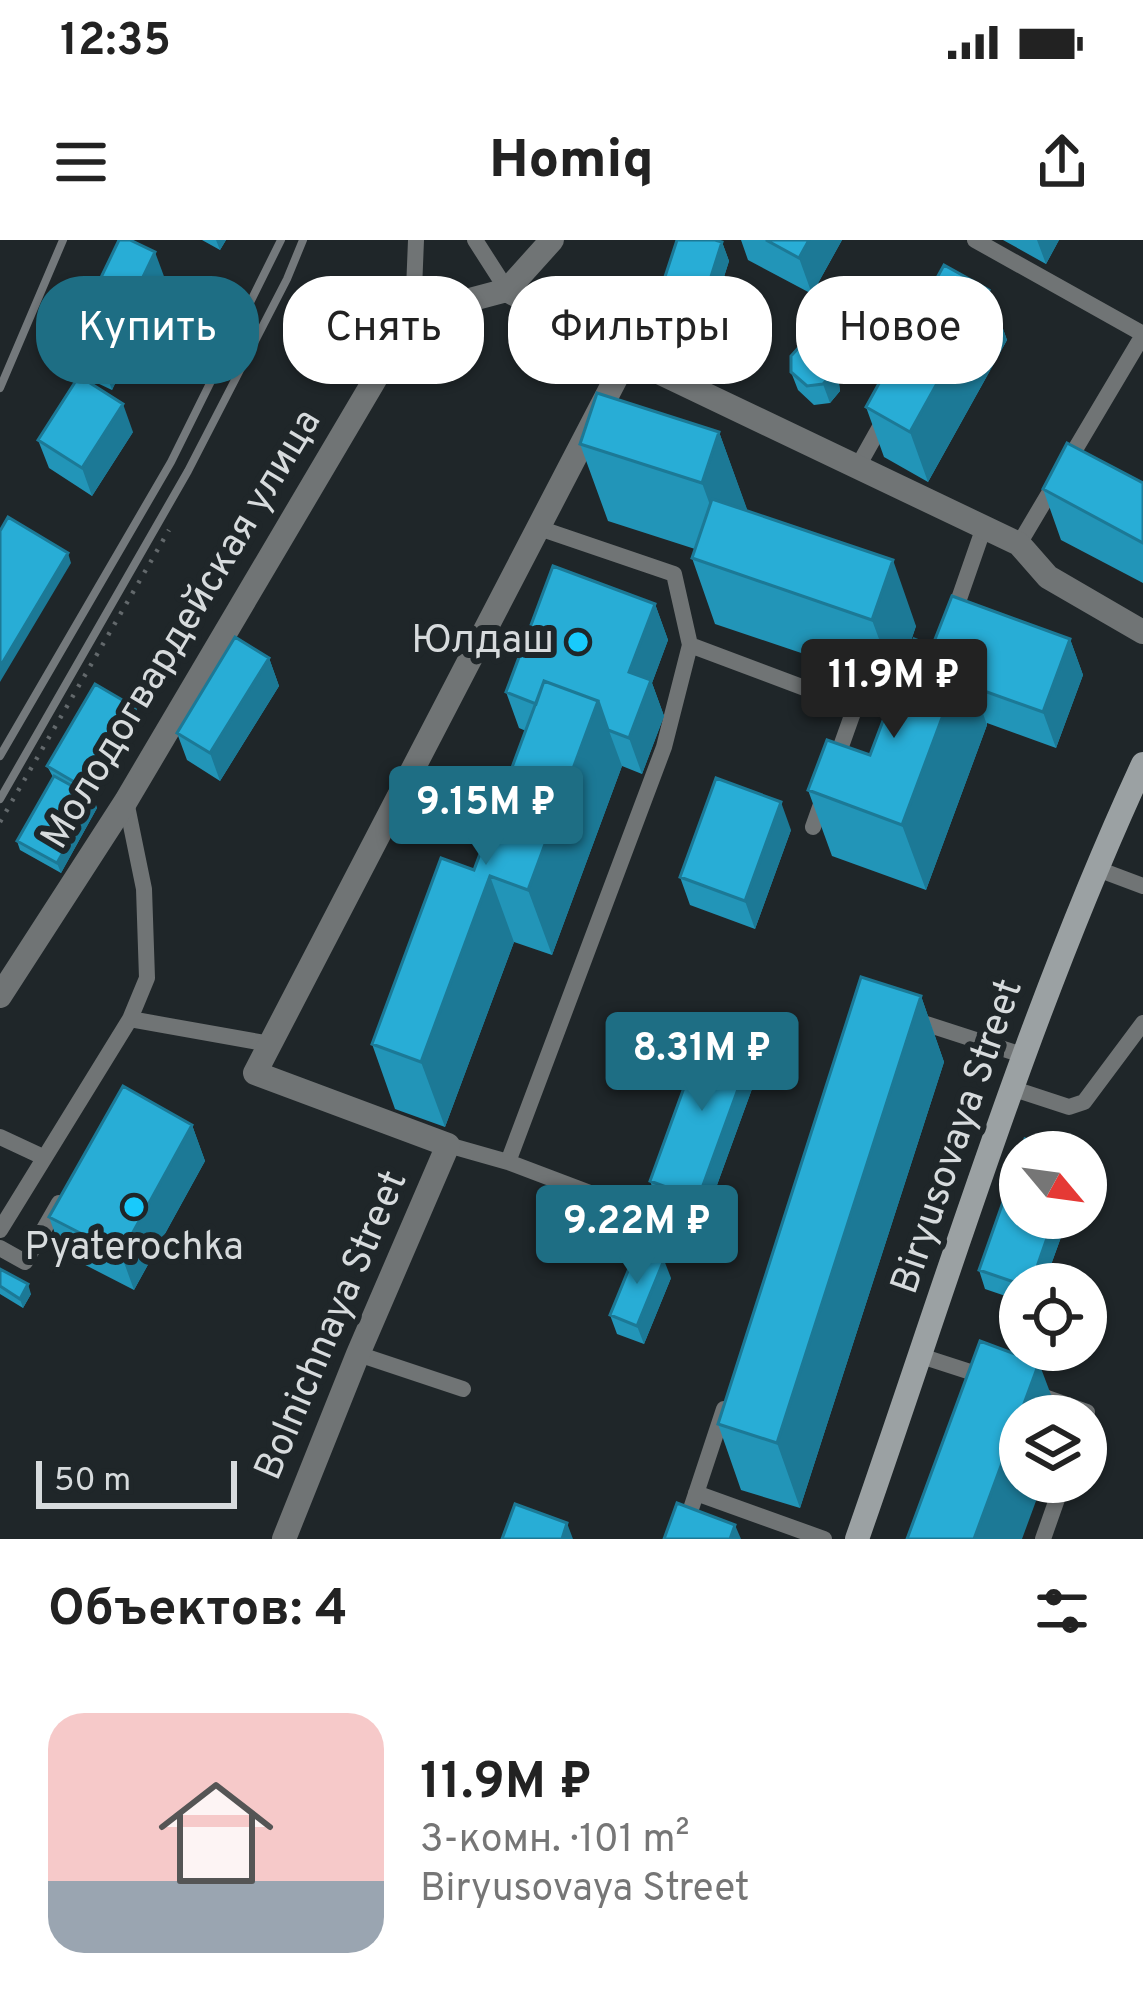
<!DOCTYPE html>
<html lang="ru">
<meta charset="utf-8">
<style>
:root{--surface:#fff;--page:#f6f6f6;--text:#222;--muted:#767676;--accent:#1e6e84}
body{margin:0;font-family:Overpass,sans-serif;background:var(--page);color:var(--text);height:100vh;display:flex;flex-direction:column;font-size:45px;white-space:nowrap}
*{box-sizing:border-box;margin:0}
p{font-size:39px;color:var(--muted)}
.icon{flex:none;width:66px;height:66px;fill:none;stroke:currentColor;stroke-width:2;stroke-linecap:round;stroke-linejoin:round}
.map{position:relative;height:1299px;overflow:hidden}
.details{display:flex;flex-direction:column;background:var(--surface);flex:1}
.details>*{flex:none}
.guide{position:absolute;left:36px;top:36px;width:1071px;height:108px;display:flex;gap:24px}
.needle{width:78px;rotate:119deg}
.tools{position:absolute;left:999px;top:891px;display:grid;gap:24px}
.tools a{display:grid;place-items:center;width:108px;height:108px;border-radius:50%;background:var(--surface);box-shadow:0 3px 9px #0004;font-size:60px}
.scale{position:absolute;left:36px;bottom:30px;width:201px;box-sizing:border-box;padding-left:12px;border:6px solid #d7dbdd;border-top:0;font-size:33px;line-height:42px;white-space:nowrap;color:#d7dbdd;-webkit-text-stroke:9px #1f2629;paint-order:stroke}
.price{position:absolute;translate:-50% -102px;padding:0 27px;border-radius:12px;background:var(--accent);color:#fff;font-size:39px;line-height:78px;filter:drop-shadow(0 3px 6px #0008)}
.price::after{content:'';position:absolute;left:50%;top:72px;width:36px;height:27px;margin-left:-18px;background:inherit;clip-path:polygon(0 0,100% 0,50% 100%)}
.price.on{background:#222;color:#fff}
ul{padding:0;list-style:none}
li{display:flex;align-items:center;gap:36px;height:300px;padding:0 48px}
li span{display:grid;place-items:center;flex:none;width:336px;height:240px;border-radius:36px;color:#555}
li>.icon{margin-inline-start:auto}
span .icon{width:144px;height:144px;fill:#fffc;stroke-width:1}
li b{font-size:51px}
h2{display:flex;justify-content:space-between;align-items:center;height:144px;padding:0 48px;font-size:51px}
.tag{padding:0 42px;border-radius:48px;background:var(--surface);box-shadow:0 3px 9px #0004;font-size:42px;line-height:108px}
.tag.on{background:var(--accent);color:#fff}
.status{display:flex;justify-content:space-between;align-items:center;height:84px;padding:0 60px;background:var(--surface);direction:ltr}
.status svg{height:33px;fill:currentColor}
header{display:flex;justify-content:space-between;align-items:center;height:156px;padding:0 48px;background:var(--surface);font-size:54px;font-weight:800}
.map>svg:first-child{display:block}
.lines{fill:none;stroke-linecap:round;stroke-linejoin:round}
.path{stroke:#63696c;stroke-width:4.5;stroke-dasharray:3 9;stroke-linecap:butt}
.service{stroke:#707475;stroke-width:16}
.minor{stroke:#707475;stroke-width:24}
.secondary{stroke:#9ba1a3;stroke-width:24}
.rail{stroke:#74797c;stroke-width:8}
.wall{fill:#2295b8}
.shaded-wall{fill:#1c7996}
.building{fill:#28add6;stroke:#1c7996;stroke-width:3}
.poi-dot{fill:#18cafc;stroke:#1f2629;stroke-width:4.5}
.labels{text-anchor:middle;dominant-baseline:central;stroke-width:12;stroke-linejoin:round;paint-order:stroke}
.street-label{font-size:39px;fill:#d7dbdd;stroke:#1f2629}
.poi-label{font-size:39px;fill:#d7dbdd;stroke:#1f2629;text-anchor:end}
</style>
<div class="status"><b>12:35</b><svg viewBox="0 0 49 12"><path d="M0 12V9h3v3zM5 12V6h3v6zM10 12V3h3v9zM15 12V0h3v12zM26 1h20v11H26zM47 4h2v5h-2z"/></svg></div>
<header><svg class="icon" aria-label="menu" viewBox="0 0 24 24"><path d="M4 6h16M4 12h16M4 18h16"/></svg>Homiq<svg class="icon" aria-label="share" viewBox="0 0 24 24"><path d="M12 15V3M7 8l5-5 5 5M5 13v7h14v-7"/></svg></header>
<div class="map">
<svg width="1143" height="1299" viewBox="0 0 1143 1299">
<rect width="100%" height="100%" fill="#1f2629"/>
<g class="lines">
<!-- path -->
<path class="path" d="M0,582L169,290"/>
<!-- service -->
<path class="service" d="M475,0L507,50
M975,0L1143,94
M413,75L416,0
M857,228L885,178
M1019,304L1143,95
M952,379L984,287
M690,405L855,467L834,526
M813,587L824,556
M1095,628L1143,646
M130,779L270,804
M914,780L1022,815
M1011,848L1069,867L1084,862L1143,783
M0,897L43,917
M448,905L508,922L664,507L690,405L674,334L539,288
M508,922L677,986
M0,990L130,779L147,738L144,649L126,561
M0,1008L25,1022L59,963
M358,1114L463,1149
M921,1116L989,1138
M1036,1154L1087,1172L1086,1176
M696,1253L824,1299
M681,1299L724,1169
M1043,1299L1063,1242"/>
<!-- minor -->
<path class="minor" d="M507,50L627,117L1019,304L1048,337L1143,392
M0,756L126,561L413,75L507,50L552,0
M284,1299L358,1114L448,905L255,833L627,117"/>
<!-- secondary -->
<path class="secondary" d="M857,1299C948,1039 1027,775 1143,524"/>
<!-- rail -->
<path class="rail" d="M0,148L63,0
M0,516L171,222L281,0
M0,559L188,231L287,39L303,0"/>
</g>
<!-- wall -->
<path class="wall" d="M202,0H226L220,10Z
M741,0H842L812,54L748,20Z
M1003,0H1059L1046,24Z
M722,2L729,21L709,84L667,71L660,52Z
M165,39L112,150L78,134L68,106Z
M989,50L1007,100L928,242L884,217L866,167Z
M837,129L840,151L830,163L814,165L798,150L791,132Z
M133,192L92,256L49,228L38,200Z
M719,192L747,270L916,386L896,445L932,407L1070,399L1083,435L1056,508L987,483V485L926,650L832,616L808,550L870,515L896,445L715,384L692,318L695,309L608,281L580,204Z
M1143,243V343L1061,300L1043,249Z
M655,364L668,400L652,443L664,476L642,534L622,526L552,715L514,702L445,887L395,869L372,804L474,630L526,491L519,488L506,452Z
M269,418L279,446L220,541L187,520L177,493Z
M140,478L92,558L97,568L61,633L20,610L17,601L53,537L47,526Z
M791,590L755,689L690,665L680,637Z
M921,756L944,822L800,1268L741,1250L718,1184Z
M753,808L760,827L705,978L657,960L650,941Z
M192,885L205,921L134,1050L62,1013L49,977Z
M1068,978L1044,1044H1020V1061L985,1049L979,1030Z
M0,1029L31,1054L23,1068L0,1054Z
M671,1038L644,1104L617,1094L610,1075Z"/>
<!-- shaded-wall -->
<path class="shaded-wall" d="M216,0H226L220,10Z
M809,0H842L812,54L799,18Z
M1037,0H1059L1046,24Z
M722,2L729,21L709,84L702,65Z
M155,12L165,39L112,150L102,122Z
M989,50L1007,100L928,242L910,192Z
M830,110L837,129L840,151L830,163L823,144Z
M123,164L133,192L92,256L82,228Z
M719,192L747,269L730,320L702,243Z
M68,313L71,323L0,442V427Z
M893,320L916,386L896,445L872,380Z
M655,364L668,400L652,443L664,476L642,534L629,498V432Z
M1070,399L1083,435L1056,508L1043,472Z
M269,418L279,446L220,541L210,513Z
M964,419L987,485L926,650L902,585Z
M598,461L622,526L552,715L528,650Z
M136,468L140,478L91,560L88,550Z
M94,558L97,568L61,633L57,623Z
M781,562L791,590L755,689L745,661Z
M490,636L514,702L445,887L421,822Z
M921,756L944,822L800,1268L777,1203Z
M753,808L760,827L705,978L698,959Z
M192,885L205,921L134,1050L121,1014Z
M1054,978H1068L1044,1044H1031Z
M664,1020L671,1038L644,1104L637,1086Z
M28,1044L31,1054L23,1068L20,1059Z
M1039,1123L1059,1176H1020V1242H1043L1022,1299H974Z
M567,1283L573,1299H562Z
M735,1285L741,1299H730Z"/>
<!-- building -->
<path class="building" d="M119,0H130L155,12L102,122L68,106Z
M677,0H715L722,2L702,65L660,52Z
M766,0H809L799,18Z
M944,25L989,50L910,192L866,167Z
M817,102L830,110L834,132L823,144L807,146L791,132V116L802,104Z
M79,136L123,164L82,228L38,200Z
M597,153L719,192L702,243L580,204Z
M1067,203L1143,243V303L1043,249Z
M712,259L893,320L872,380L692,318Z
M8,277L68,313L0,427V291Z
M553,326L655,364L629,432L651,440L629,498L608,490L598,461L544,441L536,464L506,452Z
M952,356L1070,399L1043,472L973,447L964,419L932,407Z
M235,397L269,418L210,513L177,493Z
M914,399L964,419L902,585L808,550L827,500L870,515Z
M544,441L598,461L528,650L490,636L421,822L372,804L441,618L474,630Z
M95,444L136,468L88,550L47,526Z
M54,536L94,558L57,623L17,601Z
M716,538L781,562L745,661L680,637Z
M861,737L921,756L777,1203L718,1184Z
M705,790L753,808L698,959L650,941Z
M123,846L192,885L121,1014L49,977Z
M1025,899L1061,912H1021Z
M1020,914V978H1054L1031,1044H1020L979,1030Z
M637,1009L664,1020L637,1086L610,1075Z
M0,1029L28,1044L20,1059L0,1046Z
M980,1101L1039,1123L974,1299H907Z
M677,1263L735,1285L730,1299H664Z
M515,1264L567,1283L562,1299H502Z"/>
<!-- markers -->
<g class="poi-dot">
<circle cx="578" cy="402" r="12"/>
<circle cx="134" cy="967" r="12"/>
</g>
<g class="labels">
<!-- street labels -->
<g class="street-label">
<text transform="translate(183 390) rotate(-59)">Молодогвардейская улица</text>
<text transform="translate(959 897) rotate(-71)">Biryusovaya Street</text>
<text transform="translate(333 1086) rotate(-67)">Bolnichnaya Street</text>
</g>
<!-- poi labels -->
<g class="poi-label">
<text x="554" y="402">Юлдаш</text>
<text x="134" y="1009" text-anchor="middle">Pyaterochka</text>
</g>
</g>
</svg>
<div class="tools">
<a><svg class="needle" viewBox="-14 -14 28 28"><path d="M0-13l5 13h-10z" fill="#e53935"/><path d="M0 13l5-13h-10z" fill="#767676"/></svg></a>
<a><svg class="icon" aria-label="locate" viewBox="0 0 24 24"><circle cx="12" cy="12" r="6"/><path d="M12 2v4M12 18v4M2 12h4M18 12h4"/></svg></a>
<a><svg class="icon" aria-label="layers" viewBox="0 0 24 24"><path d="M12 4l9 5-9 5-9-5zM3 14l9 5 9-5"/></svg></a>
</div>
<div class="scale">50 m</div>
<b class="price on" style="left:894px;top:501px">11.9M ₽</b>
<b class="price" style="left:486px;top:628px">9.15M ₽</b>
<b class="price" style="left:702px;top:874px">8.31M ₽</b>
<b class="price" style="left:637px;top:1047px">9.22M ₽</b>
<div class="guide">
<a class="tag on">Купить</a>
<a class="tag">Снять</a>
<a class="tag">Фильтры</a>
<a class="tag">Новое</a>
</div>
</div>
<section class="details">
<h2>Объектов: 4<svg class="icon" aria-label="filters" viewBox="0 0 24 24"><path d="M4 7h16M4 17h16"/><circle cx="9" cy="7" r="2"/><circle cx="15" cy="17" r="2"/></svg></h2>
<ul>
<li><span style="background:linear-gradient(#f6c9c9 70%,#9aa5b1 0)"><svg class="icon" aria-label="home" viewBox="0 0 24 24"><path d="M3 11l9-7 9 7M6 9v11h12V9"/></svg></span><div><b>11.9M ₽</b><p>3-комн. · 101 m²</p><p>Biryusovaya Street</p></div></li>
</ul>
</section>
